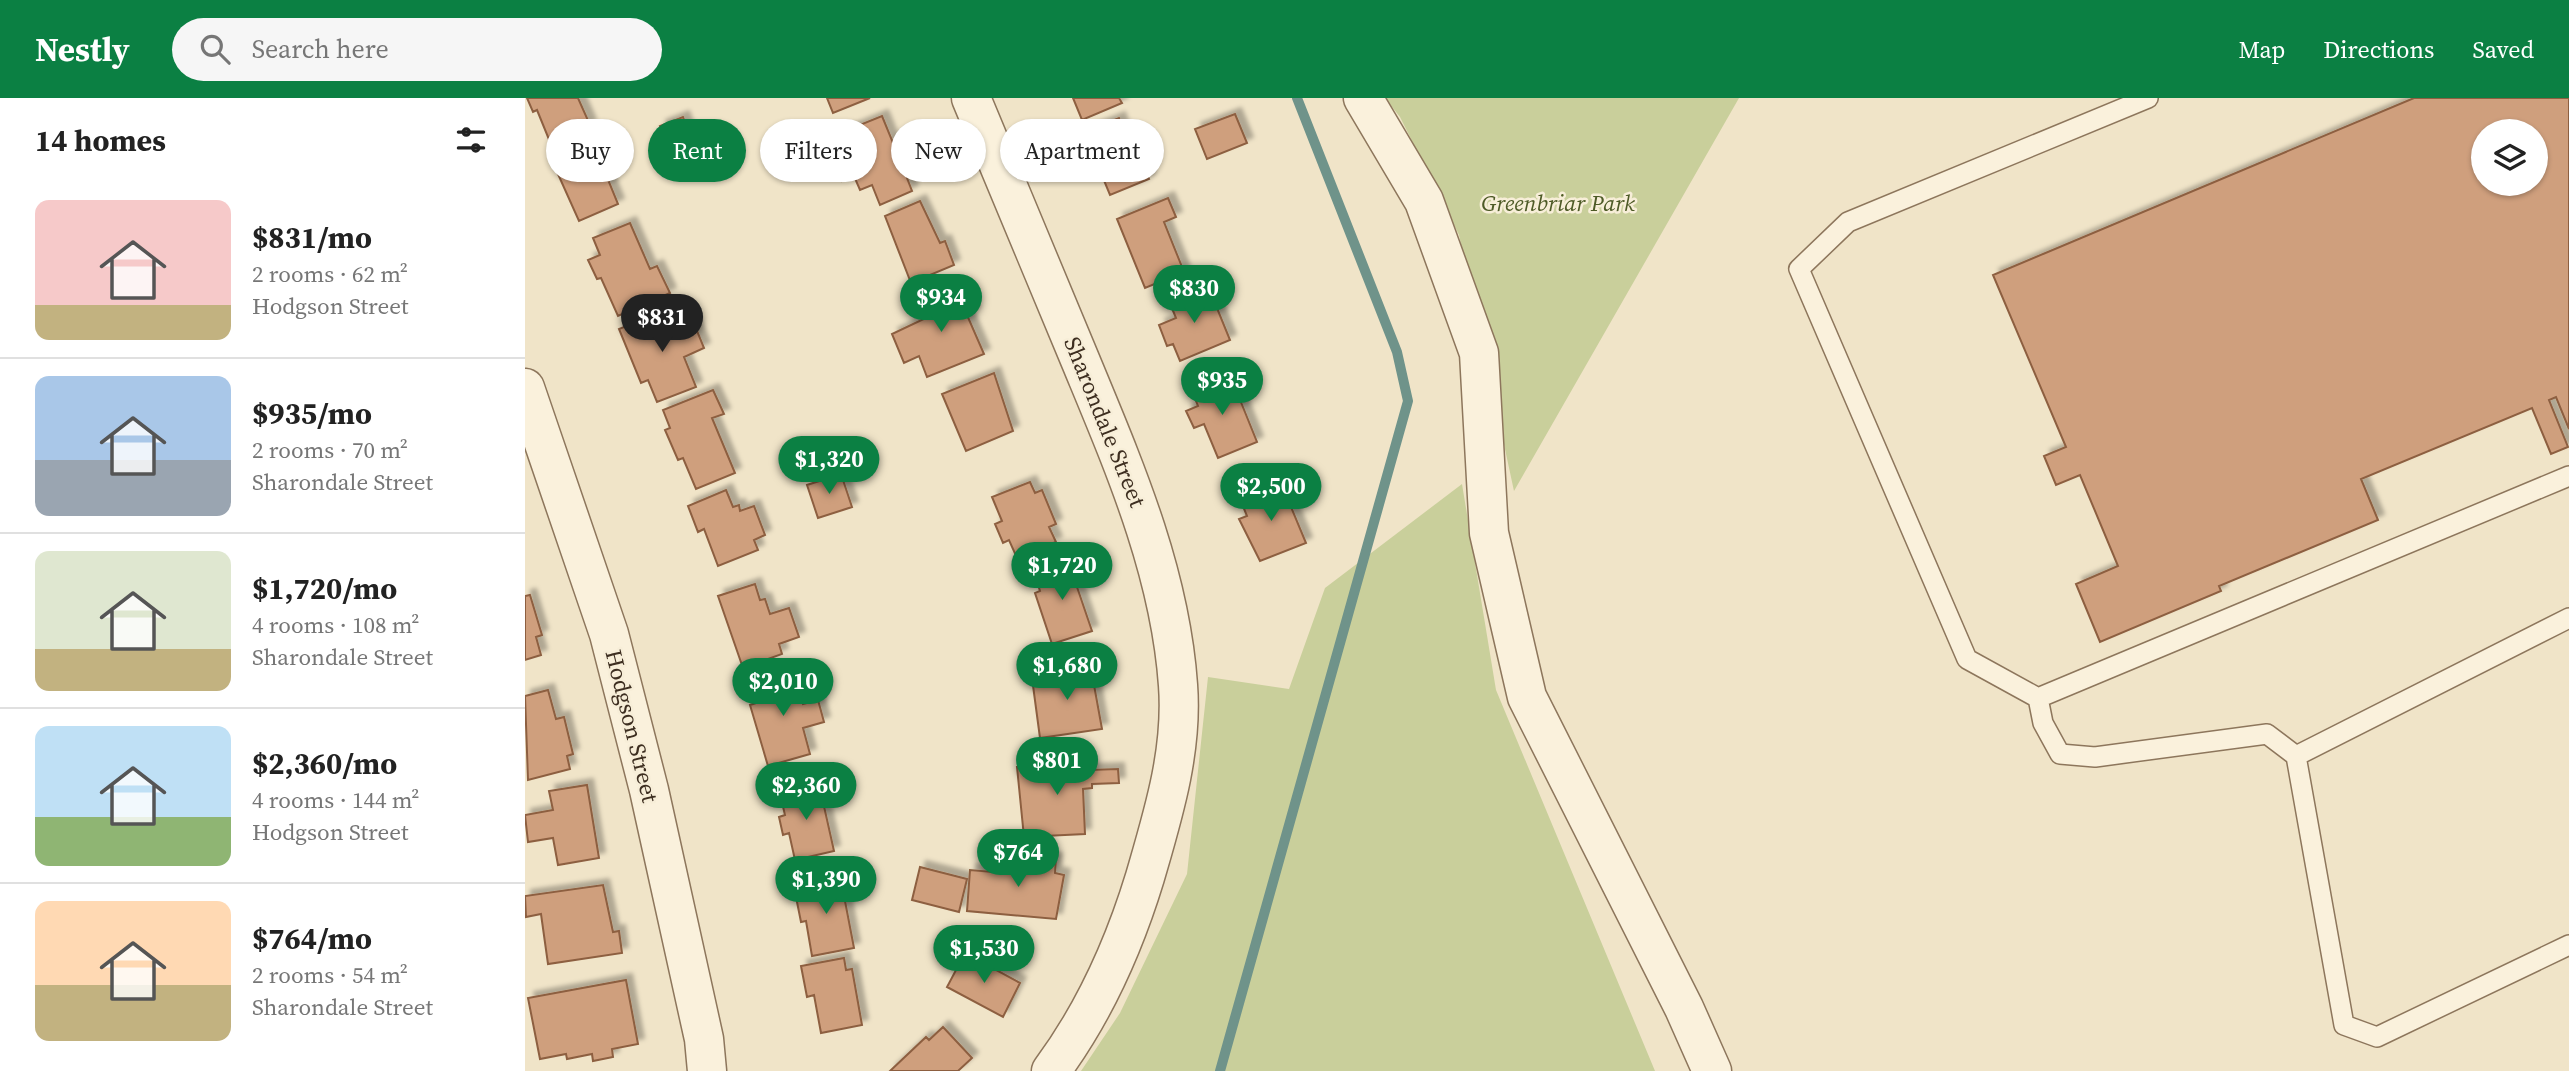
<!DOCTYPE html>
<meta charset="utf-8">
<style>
:root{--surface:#fff;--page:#f6f6f6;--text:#222;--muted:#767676;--line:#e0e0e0;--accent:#0b8043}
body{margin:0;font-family:"Source Serif 4",serif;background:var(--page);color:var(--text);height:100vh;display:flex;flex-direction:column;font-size:26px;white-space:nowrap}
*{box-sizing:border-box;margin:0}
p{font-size:23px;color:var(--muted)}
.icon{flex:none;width:38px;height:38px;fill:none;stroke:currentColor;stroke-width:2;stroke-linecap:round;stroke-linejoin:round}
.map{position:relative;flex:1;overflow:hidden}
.drawer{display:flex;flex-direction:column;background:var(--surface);width:525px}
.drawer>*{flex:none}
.banner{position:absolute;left:21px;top:21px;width:665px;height:63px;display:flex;gap:14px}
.fabs{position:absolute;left:1946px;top:21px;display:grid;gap:14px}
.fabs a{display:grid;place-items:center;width:77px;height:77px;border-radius:50%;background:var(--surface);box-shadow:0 2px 5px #0004;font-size:35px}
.price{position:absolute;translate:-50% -60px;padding:0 16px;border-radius:24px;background:var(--accent);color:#fff;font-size:23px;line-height:46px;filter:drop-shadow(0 2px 4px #0008)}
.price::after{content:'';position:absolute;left:50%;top:42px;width:21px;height:16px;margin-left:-10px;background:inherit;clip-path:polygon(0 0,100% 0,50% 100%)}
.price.selected{background:#222;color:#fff}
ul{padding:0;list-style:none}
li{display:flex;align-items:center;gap:21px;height:175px;padding:0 35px}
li+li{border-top:2px solid var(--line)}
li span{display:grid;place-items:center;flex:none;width:196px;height:140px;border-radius:14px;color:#555}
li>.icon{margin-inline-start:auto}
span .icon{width:84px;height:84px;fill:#fffc;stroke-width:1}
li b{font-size:30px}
h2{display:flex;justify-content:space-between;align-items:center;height:84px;padding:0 35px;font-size:30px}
.pill{padding:0 24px;border-radius:32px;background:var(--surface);box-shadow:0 2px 5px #0004;font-size:24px;line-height:63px}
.pill.selected{background:var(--accent);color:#fff}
header{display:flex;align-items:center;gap:42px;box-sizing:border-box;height:98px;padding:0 35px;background:var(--accent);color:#fff}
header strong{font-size:33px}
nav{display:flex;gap:38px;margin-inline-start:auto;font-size:24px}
.search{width:490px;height:63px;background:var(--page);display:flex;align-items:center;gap:18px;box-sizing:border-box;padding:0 24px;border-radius:38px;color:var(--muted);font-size:26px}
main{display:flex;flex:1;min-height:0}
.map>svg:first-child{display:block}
.green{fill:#c9cf9b}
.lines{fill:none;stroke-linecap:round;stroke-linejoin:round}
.stream{stroke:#6f938a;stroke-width:10}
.building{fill:#cf9f7d;stroke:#8d5f41;stroke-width:2;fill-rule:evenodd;filter:url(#shadow)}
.service-casing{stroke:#8d765c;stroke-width:22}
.minor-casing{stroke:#8d765c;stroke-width:41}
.service{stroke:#faf1dc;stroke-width:19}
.minor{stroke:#faf1dc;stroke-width:38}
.labels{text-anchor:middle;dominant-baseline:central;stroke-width:5;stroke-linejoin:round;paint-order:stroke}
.park-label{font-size:23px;font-style:italic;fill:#4d5a26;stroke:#f7eed8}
.street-label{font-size:23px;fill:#3d2e20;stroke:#f7eed8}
</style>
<header>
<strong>Nestly</strong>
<div class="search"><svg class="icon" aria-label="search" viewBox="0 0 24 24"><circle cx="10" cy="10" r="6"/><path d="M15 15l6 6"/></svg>Search here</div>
<nav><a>Map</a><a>Directions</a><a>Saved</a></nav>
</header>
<main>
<section class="drawer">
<h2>14 homes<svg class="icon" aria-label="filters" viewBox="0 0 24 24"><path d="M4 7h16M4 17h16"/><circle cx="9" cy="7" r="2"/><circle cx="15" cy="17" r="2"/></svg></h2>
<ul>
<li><span style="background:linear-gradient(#f6c9c9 75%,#c2b280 0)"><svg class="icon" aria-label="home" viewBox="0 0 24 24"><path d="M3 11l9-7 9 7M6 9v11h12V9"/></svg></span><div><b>$831/mo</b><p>2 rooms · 62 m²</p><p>Hodgson Street</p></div></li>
<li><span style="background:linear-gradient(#a9c7e8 60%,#9aa5b1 0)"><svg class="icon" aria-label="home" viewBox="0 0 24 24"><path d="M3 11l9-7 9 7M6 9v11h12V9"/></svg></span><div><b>$935/mo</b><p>2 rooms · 70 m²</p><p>Sharondale Street</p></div></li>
<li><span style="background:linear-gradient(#dfe7d0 70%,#c2b280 0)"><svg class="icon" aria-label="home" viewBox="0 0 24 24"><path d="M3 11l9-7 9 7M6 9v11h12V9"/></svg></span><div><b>$1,720/mo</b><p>4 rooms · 108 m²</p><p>Sharondale Street</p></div></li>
<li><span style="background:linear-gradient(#bfe0f5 65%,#8fb573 0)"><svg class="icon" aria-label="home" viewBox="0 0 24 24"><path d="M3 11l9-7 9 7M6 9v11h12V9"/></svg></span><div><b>$2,360/mo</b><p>4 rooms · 144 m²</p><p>Hodgson Street</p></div></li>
<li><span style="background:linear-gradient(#ffd9b3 60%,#c2b280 0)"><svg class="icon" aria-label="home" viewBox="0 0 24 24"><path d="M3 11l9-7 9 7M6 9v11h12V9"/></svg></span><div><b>$764/mo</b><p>2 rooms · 54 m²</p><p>Sharondale Street</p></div></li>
</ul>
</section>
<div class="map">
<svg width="2044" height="973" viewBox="0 0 2044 973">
<defs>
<filter id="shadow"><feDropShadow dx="6" dy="-6" stdDeviation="2" flood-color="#0004"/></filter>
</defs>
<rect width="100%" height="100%" fill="#f0e4c8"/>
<!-- green -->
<path class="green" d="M860,0H1214L989,393L934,137L875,19Z
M937,386L971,592L1130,973H556L595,915L662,776L683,579L764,591L800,490Z"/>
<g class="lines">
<!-- stream -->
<path class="stream" d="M695,973L883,303L872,254L772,0"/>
</g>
<!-- building -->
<path class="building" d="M2,0H53L65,27L25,44L12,12L8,14Z
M302,0H345L308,15Z
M548,0H594L597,5L557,22Z
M1889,0H2044V331L2031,299L2024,302L2043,349L2026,356L2007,310L1836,381L1853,422L1694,488L1696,493L1575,544L1551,486L1593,468L1555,377L1531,387L1519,358L1541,349L1468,177ZM1958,33H2011V86H1958Z
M710,16L722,45L682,61L670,31Z
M357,18L368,45L375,42L390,76L382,80L387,93L355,107L347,87L335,92L329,78L317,83L300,41Z
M158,19L179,74L160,82L155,70L152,71L135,28Z
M594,20L600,36L605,34L624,81L585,97L559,34Z
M60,41L68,59L73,57L93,106L54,123L24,56Z
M643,100L651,119L639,124L659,174L620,190L592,121Z
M395,103L415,145L420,143L429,167L386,185L360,118Z
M105,125L125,171L132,168L145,195L93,218L76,180L72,181L63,162L75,157L68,140Z
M437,188L448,215L442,217L459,256L402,279L394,258L379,265L367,236L403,219L397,205Z
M683,188L705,242L655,263L648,246L642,248L634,227L651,220L644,203Z
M140,212L148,232L168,223L179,250L159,259L171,289L132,304L123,282L116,285L94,231Z
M469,275L488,333L441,353L417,296Z
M705,277L732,344L693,360L679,326L669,330L661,313L673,308L667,293Z
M188,292L199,316L187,320L210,375L171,391L158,360L153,362L140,332L145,330L138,312Z
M316,376L327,409L293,420L282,387Z
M505,384L510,395L517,392L531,426L524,429L531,444L492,460L484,442L478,445L470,426L477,423L467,399Z
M756,385L781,445L735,463L714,421L722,418L715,401Z
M201,392L208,409L214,407L215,413L229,408L240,437L229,442L233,452L193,468L179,431L173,434L163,408Z
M548,461L556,488L552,489L567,533L527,546L510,495L515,493L509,474Z
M230,486L235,502L240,501L245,516L264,510L274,539L254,546L257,556L218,570L193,498Z
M5,497L17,537L11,539L16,557L0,562V498Z
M565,565L577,631L515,640L507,580L527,577L526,571Z
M270,574L278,606L293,602L299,624L278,630L285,656L243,668L225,607L231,605L227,587Z
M23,592L31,621L39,619L48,656L42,658L45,671L3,682L0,598Z
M565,666V672L593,671L594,685L567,686V690L558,691L560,736L499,739L492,669Z
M294,686L309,753L270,762L264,735L258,737L254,719L260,717L255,696Z
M62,687L74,760L33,767L28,740L3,744L0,717L28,712L24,693Z
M481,757L531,761L530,775L539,777L531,821L442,813L445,772L479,775Z
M395,769L442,781L434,814L387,802Z
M315,777L329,850L287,858L281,823L276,824L271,799L280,797L277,784Z
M78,787L88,834L94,833L97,855L23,866L16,816L1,819L0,798Z
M440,855L495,885L478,919L422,889Z
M319,860L321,872L327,871L337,927L296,935L289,897L282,899L276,868Z
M101,882L113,946L87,951L88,959L68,963L67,956L42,961L41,956L15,961L3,900Z
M418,929L447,960L433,973H365L401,939L404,942Z"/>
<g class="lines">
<!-- service casing -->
<g class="service-casing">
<path id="service" d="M1623,0L1323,124L1274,171L1442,561L1513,600L2044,378
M1513,600L1518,625L1535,656L1570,659L1742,636L1771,658L1819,927L1852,939L2044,847
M1771,658L2044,520"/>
</g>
<!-- minor casing -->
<g class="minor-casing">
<path id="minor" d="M446,0C482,88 519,176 556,264C599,368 645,473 653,587C658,653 638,717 620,779C599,848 569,915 526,973
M838,0L899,103L954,255L964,435L1002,599L1159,910L1187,973
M0,290L84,536L124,692L179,941L182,973"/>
</g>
<!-- service -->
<use href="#service" class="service"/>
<!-- minor -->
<use href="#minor" class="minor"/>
</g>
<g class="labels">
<!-- park labels -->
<g class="park-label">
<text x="1033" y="105">Greenbriar Park</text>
</g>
<!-- street labels -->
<g class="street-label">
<text transform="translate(580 324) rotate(68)">Sharondale Street</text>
<text transform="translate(107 628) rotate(76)">Hodgson Street</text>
</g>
</g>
</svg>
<div class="fabs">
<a><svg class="icon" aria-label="layers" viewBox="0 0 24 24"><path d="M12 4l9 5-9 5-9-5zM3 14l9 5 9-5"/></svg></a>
</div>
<b class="price" style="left:669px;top:227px">$830</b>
<b class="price" style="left:416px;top:236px">$934</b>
<b class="price selected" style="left:137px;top:256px">$831</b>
<b class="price" style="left:697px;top:319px">$935</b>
<b class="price" style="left:304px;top:398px">$1,320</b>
<b class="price" style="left:746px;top:425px">$2,500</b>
<b class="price" style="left:537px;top:504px">$1,720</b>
<b class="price" style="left:542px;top:604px">$1,680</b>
<b class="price" style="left:258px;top:620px">$2,010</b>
<b class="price" style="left:532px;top:699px">$801</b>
<b class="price" style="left:281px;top:724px">$2,360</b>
<b class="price" style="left:493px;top:791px">$764</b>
<b class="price" style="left:301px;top:818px">$1,390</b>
<b class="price" style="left:459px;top:887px">$1,530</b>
<div class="banner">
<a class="pill">Buy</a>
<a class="pill selected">Rent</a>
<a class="pill">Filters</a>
<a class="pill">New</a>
<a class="pill">Apartment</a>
</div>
</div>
</main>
